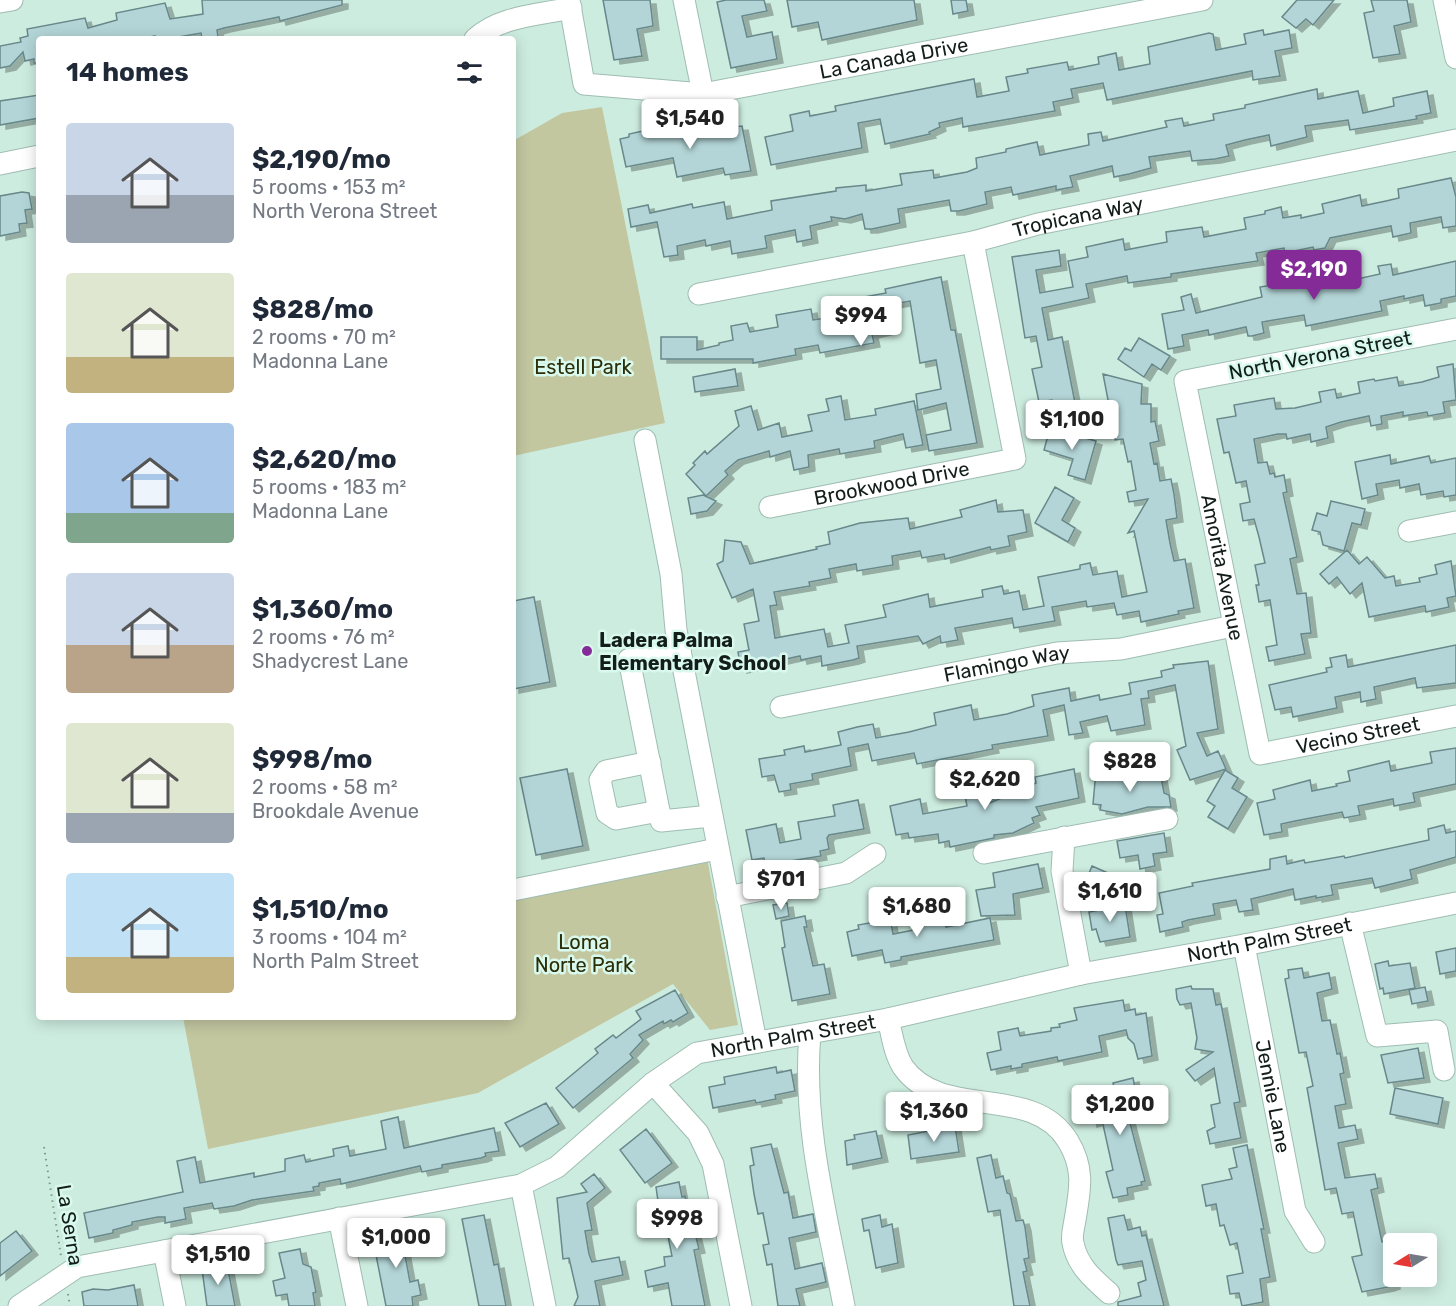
<!DOCTYPE html>
<meta charset="utf-8">
<style>
:root{--surface:#fff;--page:#f6f6f7;--text:#1f2937;--muted:#747a83;--accent:#842b98}
body{margin:0;font-family:Rubik,sans-serif;background:var(--page);color:var(--text);height:100vh;display:flex;flex-direction:column;font-size:22px;white-space:nowrap}
*{box-sizing:border-box;margin:0}
p{font-size:20px;color:var(--muted)}
.icon{flex:none;width:33px;height:33px;fill:none;stroke:currentColor;stroke-width:2;stroke-linecap:round;stroke-linejoin:round}
.map{position:relative;flex:1;overflow:hidden}
.side{position:absolute;left:36px;top:36px;width:480px;height:984px;display:flex;flex-direction:column;background:var(--surface);border-radius:6px;box-shadow:0 3px 15px #0003}
.side>*{flex:none}
.needle{width:39px;rotate:259deg}
.tools{position:absolute;left:1383px;top:1233px;display:grid;gap:12px}
.tools a{display:grid;place-items:center;width:54px;height:54px;border-radius:6px;background:var(--surface);box-shadow:0 3px 15px #0003;font-size:30px}
.price{position:absolute;translate:-50% -51px;padding:0 14px;border-radius:6px;background:#fff;color:#222;font-size:20px;line-height:39px;filter:drop-shadow(0 2px 3px #0008)}
.price::after{content:'';position:absolute;left:50%;top:36px;width:18px;height:14px;margin-left:-9px;background:inherit;clip-path:polygon(0 0,100% 0,50% 100%)}
.price.current{background:var(--accent);color:#fff}
ul{padding:0;list-style:none}
li{display:flex;align-items:center;gap:18px;height:150px;padding:0 30px}
li span{display:grid;place-items:center;flex:none;width:168px;height:120px;border-radius:6px;color:#555}
li>.icon{margin-inline-start:auto}
span .icon{width:72px;height:72px;fill:#fffc;stroke-width:1}
li b{font-size:26px}
h2{display:flex;justify-content:space-between;align-items:center;height:72px;padding:0 30px;font-size:26px}
.map>svg:first-child{display:block}
.green{fill:#c3c7a0}
.building{fill:#b3d5d7;stroke:#68888a;stroke-width:1.5;filter:url(#shadow)}
.lines{fill:none;stroke-linecap:round;stroke-linejoin:round}
.minor-casing{stroke:#9fbdb2;stroke-width:23}
.path{stroke:#80978e;stroke-width:2;stroke-dasharray:1.5 4.5;stroke-linecap:butt}
.minor{stroke:#fff;stroke-width:21}
.poi-dot{fill:#842b98;stroke:#daf9ee;stroke-width:2}
.labels{text-anchor:middle;dominant-baseline:central;stroke-width:5;stroke-linejoin:round;paint-order:stroke}
.street-label{font-size:20px;fill:#131e1a;stroke:#daf9ee}
.park-label{font-size:20px;fill:#2c2e08;stroke:#daf9ee}
.poi-label{font-size:20px;font-weight:bold;fill:#131e1a;stroke:#daf9ee;text-anchor:start}
</style>
<div class="map">
<svg width="1456" height="1306" viewBox="0 0 1456 1306">
<defs>
<filter id="shadow"><feDropShadow dx="6" dy="4" stdDeviation="0" flood-color="#0004"/></filter>
</defs>
<rect width="100%" height="100%" fill="#cdece0"/>
<!-- green -->
<path class="green" d="M602,107L665,423L513,456V141L562,113Z
M707,858L738,1025L710,1030L673,984L478,1093L208,1149L183,1017H513V896Z"/>
<!-- building -->
<path class="building" d="M202,0H342V5L280,21L279,17L224,28L217,30L218,37L206,39H202L201,33L167,39H155V36L140,39H39V63H34V59L25,61L23,52L10,66L0,68V46L21,42L20,38L28,36L27,29L85,18L88,28L117,20L116,13L165,3L170,19L203,14Z
M603,0H650L653,26L637,29L642,56L614,60Z
M726,0H764L767,11L742,16L747,37L772,32L777,59L731,68L717,2Z
M787,0H914L917,20L822,40L818,22L792,27Z
M951,0H966L968,11L953,14Z
M1297,0H1334L1313,25L1306,19L1296,28L1282,17Z
M1371,0H1407L1411,22L1394,26L1400,54L1373,58L1364,13L1374,11Z
M1263,30L1264,35L1289,30L1292,48L1275,51L1280,76L1253,80L1252,71L1107,100L1103,83L1071,89L1073,98L1053,102L1055,111L963,127L962,118L939,123L940,127L929,132L930,134L885,144L880,119L858,123L862,148L771,165L765,137L793,131L790,115L809,111L810,116L836,111L835,106L974,79L977,97L1009,91L1006,77L1028,73L1027,69L1067,62L1069,70L1099,64L1098,57L1116,53L1119,70L1150,64L1148,47L1209,33L1213,34L1216,50L1246,44L1244,34Z
M1317,89L1318,99L1358,91L1363,113L1394,106L1393,98L1427,91L1431,113L1416,116L1417,119L1350,130L1348,120L1305,126L1307,137L1271,146L1269,135L1245,140L1226,145L1229,156L1215,159L1192,161L1190,151L1149,157L1151,168L1129,174L1114,177L1112,166L1070,176L1073,187L1056,190V186L1013,195L1011,187L985,192L987,204L959,211H951L949,200L898,209L900,223L872,229H865L862,214L845,219L831,217L832,221L810,226L812,239L797,242L795,230L765,236L767,248L732,254L730,241L706,246L705,240L677,246L678,255L664,257L657,222L631,227L628,209L648,205L650,213L692,204L693,208L724,202L727,219L772,210L771,201L836,191V188L866,185V191L902,185L900,174L933,170L934,178L967,172L977,168L976,158L1006,152V149L1037,142L1040,155L1089,145L1088,134L1101,132L1103,141L1167,127L1165,121L1182,118L1184,126L1214,120L1213,114L1245,108V105Z
M39,95V118L0,125V101Z
M742,126L751,171L725,175L723,168L677,177L673,158L626,167L620,139L629,137V134L661,127L662,132L686,127L687,132Z
M1451,178L1456,197V226L1443,228L1441,217L1410,223L1411,233L1393,237L1391,226L1330,238L1325,248L1314,250L1313,247L1285,253L1284,248L1256,253L1258,261L1171,274V277L1128,283L1127,276L1086,284L1089,298L1042,308L1048,340L1062,337L1078,418L1057,423L1052,400L1039,402L1032,369L1042,367L1036,336L1025,338L1012,257L1059,250L1061,266L1036,270L1040,293L1073,287L1068,261L1088,257L1086,247L1123,239L1125,250L1167,242L1166,232L1202,227L1204,237L1246,229L1244,218L1265,214V211L1281,207L1283,218L1301,215V218L1324,213L1322,204L1360,195L1362,206L1386,201L1399,198L1398,189Z
M22,192L29,193L32,209L25,210L27,223L19,224L20,232L0,236V196Z
M1456,261V296L1441,299V303L1425,306L1423,295L1404,299V296L1380,301L1382,311L1306,326L1304,315L1262,322L1264,333L1252,336H1248L1246,327L1209,335L1208,330L1182,335L1184,346L1168,349L1162,314L1184,310L1181,297L1191,294L1196,313L1262,297L1260,287L1319,277L1318,271L1337,267L1344,282L1380,274L1378,266L1391,264L1393,275Z
M941,277L951,330H955L977,443L929,451L926,435L951,430L946,403L918,410L916,394L941,389L936,360L920,363L910,301L882,306L885,331L872,334L874,343L820,353L818,345L795,349L796,355L753,363V359H661V337H697V350L719,345V343L733,340L731,326L747,323L750,332L778,327L776,315L811,309L813,320L854,314L867,310L864,297L886,293L885,289Z
M1139,338L1170,356L1161,370L1152,364L1144,377L1118,359L1125,348L1131,351Z
M1453,364L1456,400L1443,402L1445,413L1428,416L1427,412L1403,416V412L1381,416L1382,424L1371,426L1369,416L1341,422L1326,427L1328,438L1311,442L1310,434L1287,439L1286,434H1278L1254,439L1258,463L1267,462L1270,474L1274,473L1275,477L1284,475L1287,492L1283,493L1297,557L1290,559L1297,594L1306,593L1311,633L1301,634L1305,654L1269,661L1266,647L1277,645L1270,600L1259,602L1256,585H1259L1255,565L1265,563L1259,537L1254,519L1243,521L1240,504L1250,502L1246,481L1236,483L1229,452L1224,453L1217,419L1236,416L1234,405L1274,398L1276,409L1295,408L1321,402L1319,392L1335,389L1337,398L1360,393L1358,382L1374,379L1375,381L1397,377L1399,386L1422,382L1439,377L1437,367Z
M735,369L738,386L695,392L693,377Z
M1103,374L1142,384L1141,404H1151V422L1155,421L1159,441L1150,443L1154,464L1157,463L1160,481L1171,479L1174,494L1177,518L1166,520L1170,543L1174,561L1185,559L1194,608L1178,611L1179,614L1141,622L1139,611L1117,615L1114,603L1087,607L1086,601L1052,607L1055,621L1014,628L1012,618L955,628L958,640L941,643L940,636L923,644L918,636L857,646L859,658L853,660L822,666L821,656L801,660L800,656L741,669L738,652L749,650L744,624L759,621L753,589L732,598L717,564L723,561L725,540L741,542L750,564L817,549L816,547L830,544L828,532L860,523L908,518L910,529L962,517L960,510L996,500L998,512L1023,510L1027,532L1008,536L1010,546L991,550L990,547L945,559L944,554L922,558L920,551L892,556L893,565L857,571L856,564L829,569L831,578L809,582L810,586L774,592L777,605L770,606L775,638L824,629L828,647L849,643L845,625L886,617L883,605L928,594L930,607L983,597L982,590L1002,586L1004,594L1019,591L1023,610L1044,606L1038,577L1080,569V565L1090,563L1093,575L1117,571L1122,597L1147,592L1134,531L1128,533L1148,499L1129,502L1127,492L1136,490L1131,461L1128,462L1123,439L1115,440V405H1109Z
M841,396L845,420L876,415L875,409L914,401L923,445L906,448L903,434L874,441L875,448L840,454L839,449L808,455L809,467L794,470L790,451L770,457L769,451L738,460L725,471L728,475L706,496L686,474L695,465L693,463L705,451L707,454L739,426L735,411L751,406L758,430L779,423L782,437L812,431L808,415L829,411L826,399Z
M1050,428L1096,441L1085,480L1068,475L1073,459L1044,450Z
M1390,455L1391,464L1429,456L1431,463L1456,458V495L1444,497L1443,491L1421,495L1419,484L1400,488L1399,480L1376,484L1378,495L1362,499L1355,462Z
M1055,487L1074,498L1062,520L1075,528L1068,542L1035,523Z
M703,495L716,501L707,511L691,514L688,498Z
M1331,501L1365,509L1361,525L1352,523L1344,551L1323,545L1320,532L1312,530L1317,513L1327,516Z
M1347,550L1359,564L1367,557L1385,578L1394,576L1396,586L1420,582L1419,578L1437,574L1435,565L1451,561L1456,596L1447,598L1449,607L1426,612L1425,606L1369,617L1362,583L1350,594L1337,577L1329,584L1320,574Z
M534,597L550,682L513,689V601Z
M1456,645V683L1417,688L1415,678L1374,687L1376,699L1361,702L1360,692L1335,697L1337,708L1293,717L1291,707L1275,710L1269,685L1327,672L1326,668L1332,667L1330,658L1346,655L1348,667Z
M1208,661L1218,729L1197,733L1207,756L1218,751L1226,769L1190,780L1177,750L1186,746L1175,685L1148,691L1149,698L1141,699L1145,725L1111,731L1107,716L1080,722L1083,733L1069,735L1064,705L1043,710L1048,736L992,745L993,749L917,764L914,753L872,761L868,744L848,748L851,766L812,774L813,780L790,784L791,790L779,792L774,775L762,777L759,759L785,755L784,750L804,746L805,752L841,745L838,732L857,727L873,724L876,738L909,732L936,725L934,713L971,705L974,720L1007,714L1034,706L1032,695L1069,688L1071,701L1099,695L1100,700L1131,694L1129,683L1162,677L1161,671L1174,668L1173,665Z
M1456,748V784L1413,793L1415,802L1394,806L1393,799L1358,806L1360,815L1344,818L1342,812L1295,821L1281,824L1282,832L1264,835L1257,803L1275,799L1273,790L1310,780L1312,791L1337,786L1336,784L1350,781L1348,771L1389,761L1391,771L1432,763L1430,752Z
M567,769L583,846L536,855L520,778Z
M1074,769L1079,798L1036,807L1040,815L1032,818L1034,823L1013,833L994,835V838L950,847L949,841L939,843L938,834L909,838L908,833L896,835L890,806L920,799L923,814L967,806L961,776L974,773L978,794L988,792L990,803L1036,783L1035,777Z
M1225,770L1238,778L1232,788L1247,797L1228,829L1208,817L1215,806L1207,801Z
M1160,771L1164,793L1169,795L1171,807H1148L1122,814L1100,810L1101,805L1093,804L1095,782L1099,773L1131,779Z
M858,800L864,829L829,835L827,838L829,849L820,851L821,856L772,864H765L764,858L752,860L746,830L776,824L780,843L801,839L798,822L835,816L833,805Z
M1444,825L1446,833L1456,831V857L1410,870L1412,879L1375,888L1372,878L1331,885L1333,895L1316,898V896L1295,900L1293,889L1251,899L1253,910L1239,912L1236,900L1213,904L1215,915L1188,920L1182,922L1183,927L1160,932L1157,915L1163,914L1159,893L1193,886L1192,883L1270,869V859L1286,856L1287,864L1304,860L1305,863L1344,856L1345,858L1429,840L1428,829Z
M1164,833L1167,852L1153,854L1155,866L1140,869L1138,855L1120,858L1117,841Z
M1038,864L1043,888L1013,894L1015,915L981,916L976,890L995,887L993,873Z
M1092,866L1126,881L1116,905L1087,893L1090,885L1085,883Z
M787,903L789,916L776,919L773,905Z
M1125,905L1130,937L1100,942L1096,929L1092,930L1089,912Z
M805,916L807,927H804L813,966L824,964L830,994L792,1001L782,948L785,947L781,921Z
M944,918L946,927L990,918L994,940L901,957V960L885,963L882,950L852,956L847,932L859,929L858,925L880,921L881,925L891,923L893,934L914,930L913,924Z
M1456,948V971L1440,974L1436,952Z
M1388,961L1389,966L1410,963L1415,988L1384,994L1383,988L1380,989L1375,964Z
M1302,968L1304,978L1329,973L1332,989L1317,993L1322,1021L1330,1020L1337,1054L1340,1053L1344,1073L1340,1074L1346,1104L1335,1106L1339,1128L1355,1125L1358,1139L1338,1143L1345,1178L1375,1174L1378,1188L1371,1190L1382,1242L1394,1240V1285L1388,1287L1362,1292L1352,1257L1362,1255L1353,1212L1342,1214L1336,1188L1325,1190L1307,1088L1313,1086L1306,1052L1299,1053L1285,979L1289,978L1288,970Z
M1191,986L1192,989H1213L1216,1005L1221,1004L1240,1102L1234,1103L1241,1138L1210,1144L1207,1131L1215,1127L1211,1105L1220,1103L1214,1068L1195,1081L1186,1070L1213,1052L1195,1049L1197,1038L1191,1003L1180,1005L1177,999L1176,989Z
M1425,987L1428,1001L1412,1004L1409,990Z
M675,990L688,1013L673,1022L671,1020L664,1024L663,1021L639,1035L643,1040L630,1054L633,1058L573,1108L556,1088L598,1053L595,1049L613,1035L616,1038L641,1019L636,1011Z
M1123,1000L1125,1011L1135,1009L1136,1015L1146,1013L1152,1056L1138,1059L1134,1044L1128,1038L1126,1030L1099,1036L1102,1052L1058,1061L1057,1057L1022,1064V1067L1011,1069V1066L991,1070L987,1053L1001,1050L998,1032L1018,1028L1020,1036L1051,1031V1028L1060,1027L1059,1024L1077,1020L1074,1008Z
M1418,1048L1424,1078L1388,1083L1381,1055Z
M776,1067L777,1073L791,1070L795,1091L775,1095L776,1099L756,1103L755,1100L713,1108L709,1087L725,1084L724,1077Z
M1133,1078L1140,1112L1128,1115L1145,1181L1141,1182L1142,1185L1127,1188L1128,1195L1113,1198L1106,1172L1113,1170L1102,1120L1091,1123L1087,1102L1116,1096L1113,1083Z
M1395,1088L1443,1098L1438,1124L1390,1114Z
M546,1103L559,1124L520,1147L505,1123Z
M398,1117L404,1148L494,1128L499,1151L485,1153L486,1156L481,1158L442,1165V1168L422,1172L420,1166L341,1184L340,1179L319,1183V1186L313,1187L314,1191L252,1200L234,1206L214,1209L212,1203L184,1208L186,1219L165,1223V1217H158L132,1222V1225L113,1230V1233L89,1238L84,1213L183,1192L177,1161L195,1157L200,1183L254,1173V1177L285,1171V1159L304,1155L306,1162L334,1156L333,1149L348,1146L350,1156L386,1149L381,1121Z
M955,1126L959,1152L911,1159L908,1135Z
M646,1129L672,1163L645,1183L620,1150Z
M876,1131L882,1158L847,1165L845,1141L855,1139L854,1135Z
M771,1144L784,1193L788,1192L793,1218L813,1214L816,1232L789,1238L795,1269L822,1263L826,1282L796,1289L800,1306H778L772,1264L767,1265L763,1245L769,1244L763,1213L758,1214L754,1194L750,1166L754,1165L751,1148Z
M1247,1145L1264,1229H1261L1270,1277L1260,1279L1263,1302L1242,1306L1239,1293L1230,1294L1227,1276L1243,1273L1237,1243L1230,1245L1224,1225L1220,1226L1216,1204L1206,1206L1202,1185L1232,1179L1229,1169L1237,1167L1233,1148Z
M991,1155L996,1178L1003,1176L1007,1193L1010,1194L1016,1221L1023,1220L1025,1227L1029,1258L1024,1259L1027,1271L1023,1272L1030,1306H1014L1000,1210L988,1212L977,1158Z
M594,1174L605,1188L587,1203L592,1230L585,1231L589,1254L592,1262L619,1257L623,1275L595,1281L600,1306H574L578,1297L569,1258L563,1259L557,1198L587,1192L581,1184Z
M679,1182L682,1197L685,1196L692,1230L694,1229L699,1249L694,1250L705,1306H672L668,1283L648,1287L645,1271L665,1266L664,1257L672,1256L667,1231H664L663,1227L657,1228L653,1209L659,1208L656,1187Z
M484,1215L494,1265L498,1264L506,1306H479L462,1219Z
M880,1215L882,1227L892,1224L898,1263L876,1268L869,1230L864,1231L862,1219Z
M1124,1215L1128,1230L1140,1227L1142,1236L1146,1235L1164,1306H1118V1302L1141,1296L1138,1283L1146,1280L1142,1261L1118,1265L1116,1260L1108,1218Z
M400,1230H408L412,1248L404,1250L410,1282L418,1280L421,1295L412,1297L413,1306H386L376,1255L383,1253L379,1233Z
M16,1231L32,1251L0,1276V1243Z
M300,1249L303,1264L311,1267L316,1292L313,1293L315,1306H289L287,1294L276,1296L273,1281L285,1278L279,1253Z
M227,1264L235,1306H207L202,1269Z
M134,1285L138,1306H84L82,1292L93,1289L108,1290Z"/>
<g class="lines">
<!-- minor casing -->
<g class="minor-casing">
<g id="minor">
<path id="s1" d="M569,0L584,84L703,94L1202,0"/>
<path d="M684,0L703,94"/>
<path d="M1444,0L1456,58"/>
<path d="M0,2L12,0"/>
<path d="M475,39C500,16 539,15 571,8"/>
<path d="M0,164L39,156"/>
<path id="s2" d="M699,294L973,242L1038,224L1456,140"/>
<path id="s3" d="M1456,329L1185,381L1260,754L1456,716"/>
<path d="M645,440L671,574L676,630L756,1042"/>
<path id="s4" d="M770,507L1015,459L973,242"/>
<path d="M1409,531L1456,522"/>
<path d="M680,651L629,659L661,821L711,816"/>
<path id="s5" d="M781,707L1057,653L1121,649L1233,626"/>
<path d="M650,762L606,771L600,780L607,813L616,819L659,811"/>
<path d="M1064,837L1062,871L1081,974"/>
<path d="M984,853L1167,819"/>
<path d="M513,890L717,849"/>
<path d="M727,897L846,873L875,854"/>
<path d="M1350,923L1377,1036L1437,1031L1444,1070"/>
<path id="s6" d="M1244,945L1295,1211L1314,1242"/>
<path d="M888,1019C892,1034 894,1053 903,1067C942,1122 1032,1082 1068,1141C1085,1169 1080,1190 1075,1220C1074,1227 1071,1236 1073,1243C1077,1265 1093,1279 1109,1293"/>
<path d="M810,1033C802,1125 827,1216 844,1306"/>
<path d="M653,1083L698,1133L713,1164L741,1306"/>
<path d="M521,1185L545,1306"/>
<path d="M339,1218L357,1306"/>
<path d="M164,1251L175,1306"/>
<path id="s7" d="M19,1306L77,1267L521,1185L557,1167L653,1083L697,1053L888,1019L1081,974L1244,945L1456,903"/>
</g>
</g>
<!-- path -->
<path class="path" d="M44,1147L61,1256
M68,1294L70,1306"/>
<!-- minor -->
<use href="#minor" class="minor"/>
</g>
<!-- markers -->
<circle class="poi-dot" cx="587" cy="651" r="6"/>
<g class="labels">
<!-- street labels -->
<g class="street-label">
<text stroke="none"><textPath href="#s1" startOffset="399">La Canada Drive</textPath></text>
<text stroke="none"><textPath href="#s2" startOffset="387">Tropicana Way</textPath></text>
<text transform="translate(1320 355) rotate(-11)">North Verona Street</text>
<text stroke="none"><textPath href="#s4" startOffset="124">Brookwood Drive</textPath></text>
<text stroke="none"><textPath href="#s3" startOffset="466">Amorita Avenue</textPath></text>
<text stroke="none"><textPath href="#s5" startOffset="230">Flamingo Way</textPath></text>
<text stroke="none"><textPath href="#s3" startOffset="756">Vecino Street</textPath></text>
<text stroke="none"><textPath href="#s7" startOffset="1326">North Palm Street</textPath></text>
<text stroke="none"><textPath href="#s7" startOffset="840">North Palm Street</textPath></text>
<text stroke="none"><textPath href="#s6" startOffset="154">Jennie Lane</textPath></text>
<text transform="translate(70 1225) rotate(81)">La Serna</text>
</g>
<!-- park labels -->
<g class="park-label">
<text x="583" y="367">Estell Park</text>
<text x="584" y="942">Loma<tspan x="584" dy="23">Norte Park</tspan></text>
</g>
<!-- poi labels -->
<g class="poi-label">
<text x="599" y="640">Ladera Palma<tspan x="599" dy="23">Elementary School</tspan></text>
</g>
</g>
</svg>
<div class="tools">
<a><svg class="needle" viewBox="-14 -14 28 28"><path d="M0-13l5 13h-10z" fill="#e53935"/><path d="M0 13l5-13h-10z" fill="#747a83"/></svg></a>
</div>
<b class="price" style="left:690px;top:150px">$1,540</b>
<b class="price current" style="left:1314px;top:301px">$2,190</b>
<b class="price" style="left:861px;top:347px">$994</b>
<b class="price" style="left:1072px;top:451px">$1,100</b>
<b class="price" style="left:1130px;top:793px">$828</b>
<b class="price" style="left:985px;top:811px">$2,620</b>
<b class="price" style="left:781px;top:911px">$701</b>
<b class="price" style="left:1110px;top:923px">$1,610</b>
<b class="price" style="left:917px;top:938px">$1,680</b>
<b class="price" style="left:1120px;top:1136px">$1,200</b>
<b class="price" style="left:934px;top:1143px">$1,360</b>
<b class="price" style="left:677px;top:1250px">$998</b>
<b class="price" style="left:396px;top:1269px">$1,000</b>
<b class="price" style="left:218px;top:1286px">$1,510</b>
<section class="side">
<h2>14 homes<svg class="icon" aria-label="filters" viewBox="0 0 24 24"><path d="M4 7h16M4 17h16"/><circle cx="9" cy="7" r="2"/><circle cx="15" cy="17" r="2"/></svg></h2>
<ul>
<li><span style="background:linear-gradient(#c9d6e8 60%,#9aa5b1 0)"><svg class="icon" aria-label="home" viewBox="0 0 24 24"><path d="M3 11l9-7 9 7M6 9v11h12V9"/></svg></span><div><b>$2,190/mo</b><p>5 rooms · 153 m²</p><p>North Verona Street</p></div></li>
<li><span style="background:linear-gradient(#dfe7d0 70%,#c2b280 0)"><svg class="icon" aria-label="home" viewBox="0 0 24 24"><path d="M3 11l9-7 9 7M6 9v11h12V9"/></svg></span><div><b>$828/mo</b><p>2 rooms · 70 m²</p><p>Madonna Lane</p></div></li>
<li><span style="background:linear-gradient(#a9c7e8 75%,#7fa58c 0)"><svg class="icon" aria-label="home" viewBox="0 0 24 24"><path d="M3 11l9-7 9 7M6 9v11h12V9"/></svg></span><div><b>$2,620/mo</b><p>5 rooms · 183 m²</p><p>Madonna Lane</p></div></li>
<li><span style="background:linear-gradient(#c9d6e8 60%,#b9a48a 0)"><svg class="icon" aria-label="home" viewBox="0 0 24 24"><path d="M3 11l9-7 9 7M6 9v11h12V9"/></svg></span><div><b>$1,360/mo</b><p>2 rooms · 76 m²</p><p>Shadycrest Lane</p></div></li>
<li><span style="background:linear-gradient(#dfe7d0 75%,#9aa5b1 0)"><svg class="icon" aria-label="home" viewBox="0 0 24 24"><path d="M3 11l9-7 9 7M6 9v11h12V9"/></svg></span><div><b>$998/mo</b><p>2 rooms · 58 m²</p><p>Brookdale Avenue</p></div></li>
<li><span style="background:linear-gradient(#bfe0f5 70%,#c2b280 0)"><svg class="icon" aria-label="home" viewBox="0 0 24 24"><path d="M3 11l9-7 9 7M6 9v11h12V9"/></svg></span><div><b>$1,510/mo</b><p>3 rooms · 104 m²</p><p>North Palm Street</p></div></li>
</ul>
</section>
</div>
